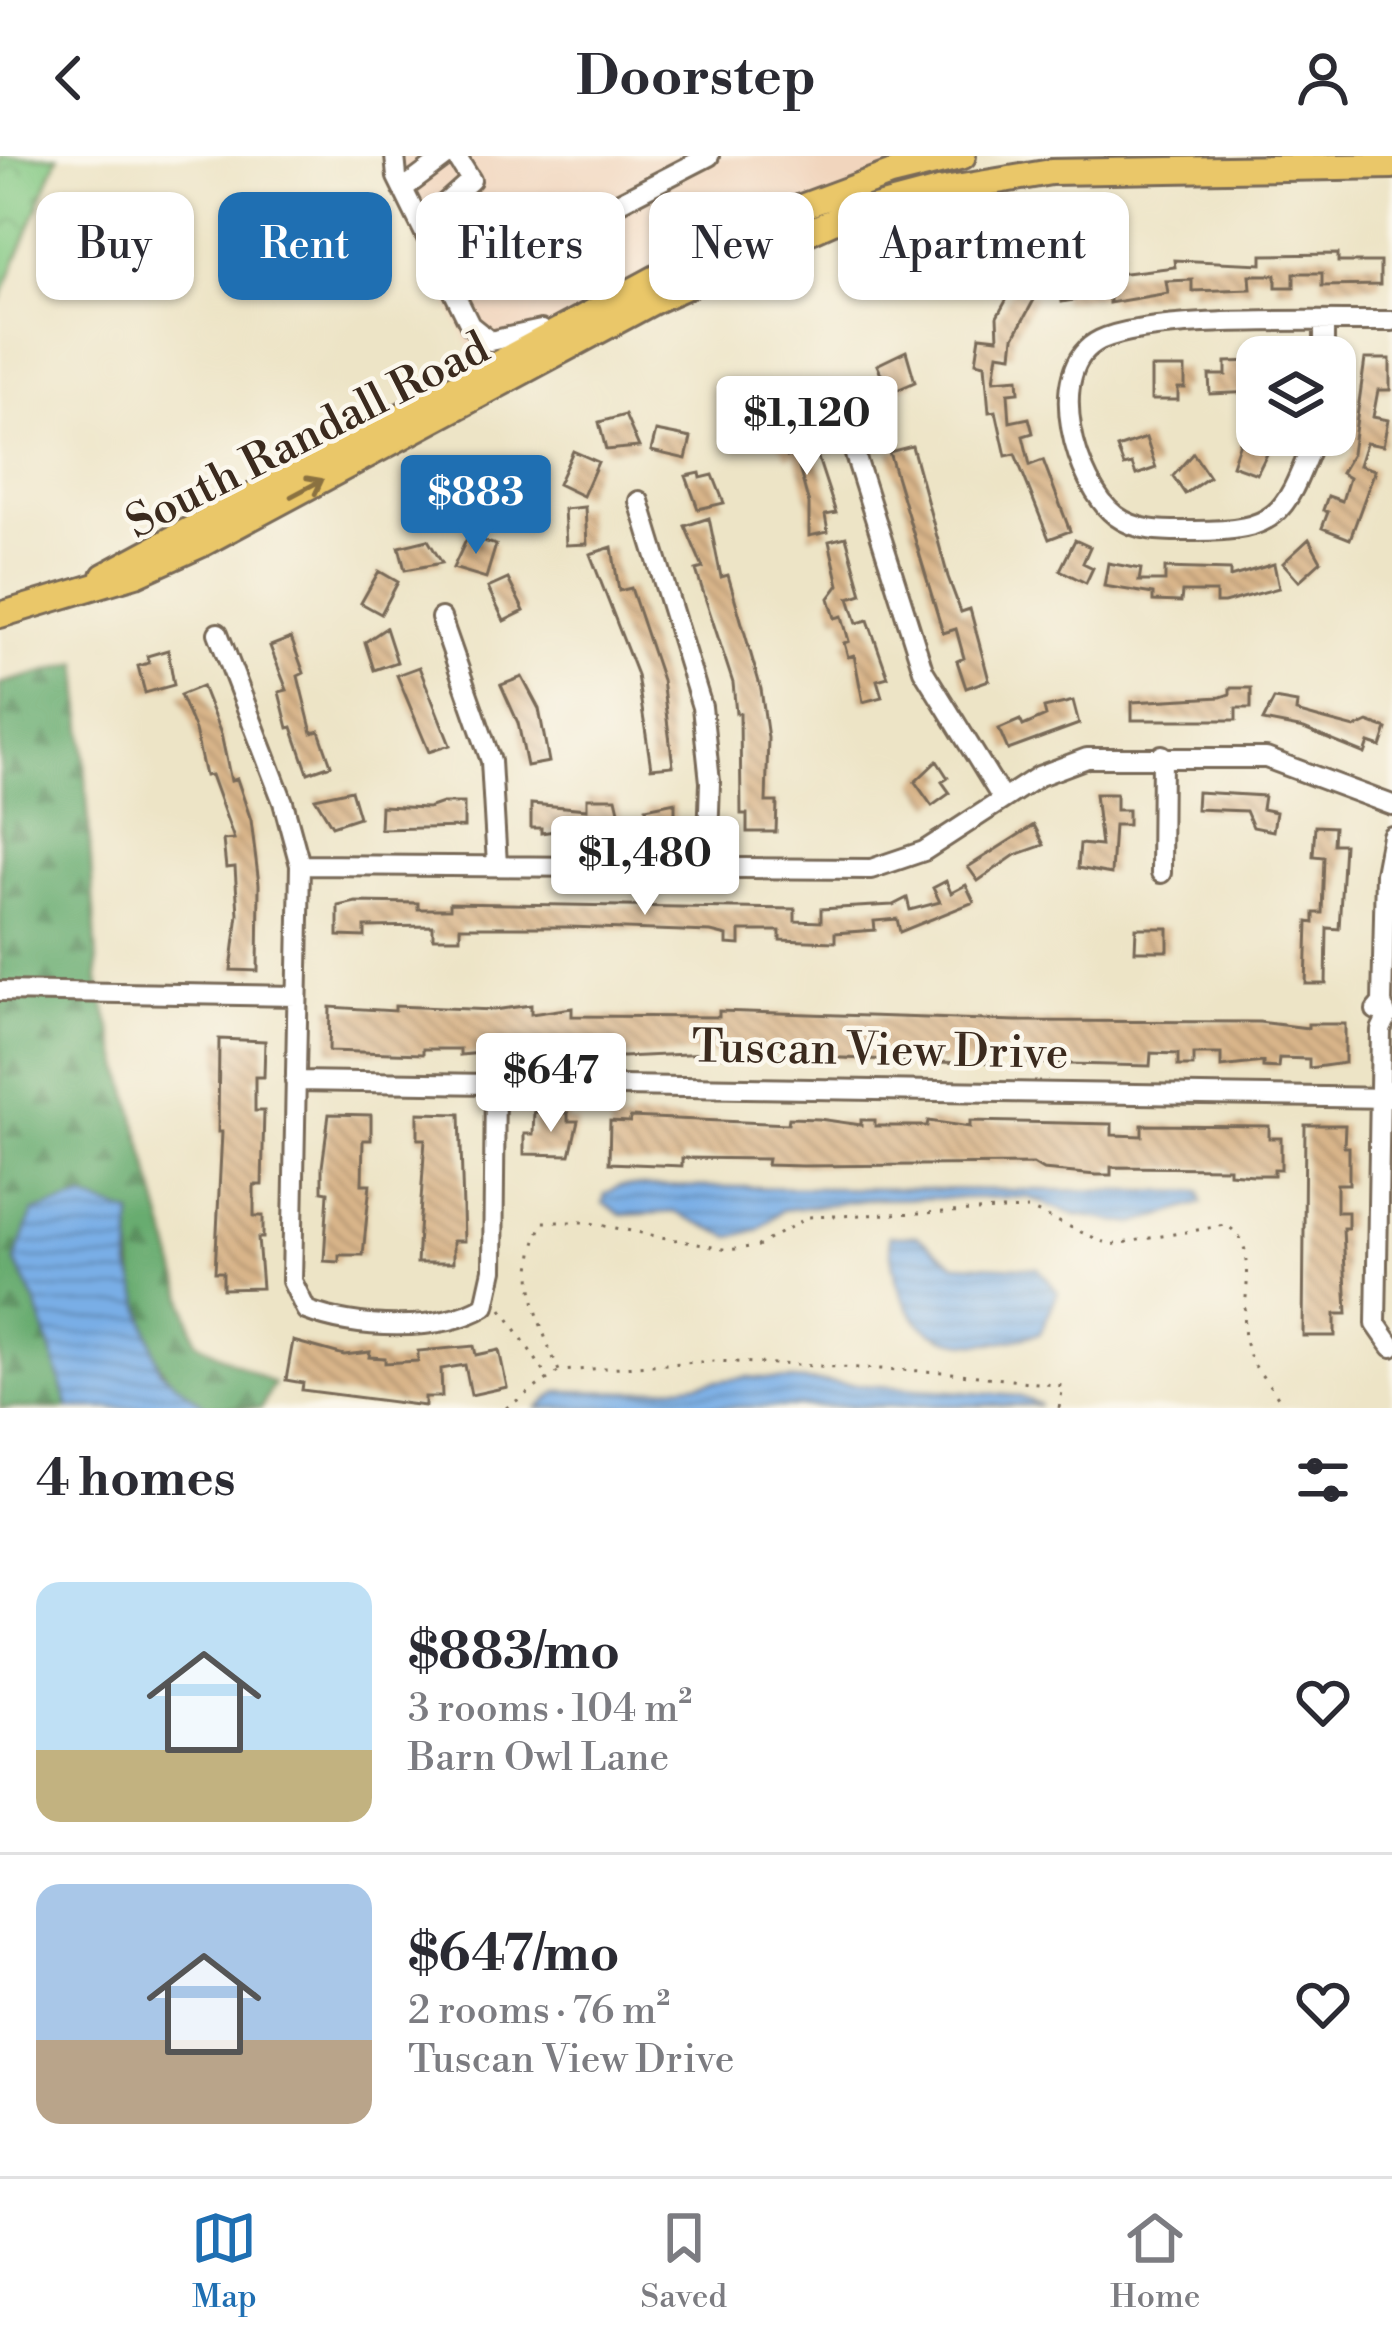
<!DOCTYPE html>
<meta charset="utf-8">
<style>
:root{--surface:#fff;--page:#f2f2f3;--text:#2b2b33;--muted:#7c7c81;--line:#e1e1e2;--accent:#1f6fb2}
body{margin:0;font-family:"Libre Bodoni",serif;background:var(--page);color:var(--text);height:100vh;display:flex;flex-direction:column;font-size:45px;white-space:nowrap}
*{box-sizing:border-box;margin:0}
p{font-size:39px;color:var(--muted)}
.icon{flex:none;width:66px;height:66px;fill:none;stroke:currentColor;stroke-width:2;stroke-linecap:round;stroke-linejoin:round}
.map{position:relative;height:1252px;overflow:hidden}
.sheet{display:flex;flex-direction:column;background:var(--surface);flex:1}
.sheet>*{flex:none}
.hud{position:absolute;left:36px;top:36px;width:1320px;height:108px;display:flex;gap:24px}
.fabs{position:absolute;left:1236px;top:180px;display:grid;gap:24px}
.fabs a{display:grid;place-items:center;width:120px;height:120px;border-radius:24px;background:var(--surface);box-shadow:0 3px 9px #0004;font-size:60px}
.price{position:absolute;translate:-50% -102px;padding:0 27px;border-radius:12px;background:#fff;color:#222;font-size:39px;line-height:78px;filter:drop-shadow(0 3px 6px #0008)}
.price::after{content:'';position:absolute;left:50%;top:72px;width:36px;height:27px;margin-left:-18px;background:inherit;clip-path:polygon(0 0,100% 0,50% 100%)}
.price.active{background:var(--accent);color:#fff}
ul{padding:0;list-style:none}
li{display:flex;align-items:center;gap:36px;height:300px;padding:0 36px}
li+li{border-top:3px solid var(--line)}
li span{display:grid;place-items:center;flex:none;width:336px;height:240px;border-radius:24px;color:#555}
li>.icon{margin-inline-start:auto}
span .icon{width:144px;height:144px;fill:#fffc;stroke-width:1}
li b{font-size:51px}
h2{display:flex;justify-content:space-between;align-items:center;height:144px;padding:0 36px;font-size:51px}
.pill{padding:0 42px;border-radius:24px;background:var(--surface);box-shadow:0 3px 9px #0004;font-size:42px;line-height:108px}
.pill.active{background:var(--accent);color:#fff}
header{display:flex;justify-content:space-between;align-items:center;height:156px;padding:0 36px;background:var(--surface);font-size:54px;font-weight:700}
.tabs{display:flex;justify-content:space-around;align-items:center;height:168px;border-top:3px solid var(--line);background:var(--surface);font-size:33px;color:var(--muted)}
.tabs a{display:grid;justify-items:center;gap:6px}
.tabs .active{color:var(--accent)}
.map>svg:first-child{display:block}
.built{fill:#f1d5bd}
.forest{fill:url(#forest-firs);stroke:#526b46;stroke-width:3}
.park{fill:url(#park-crowns);stroke:#5e7850;stroke-width:3}
.water{fill:url(#water-rules);stroke:#5a6c82;stroke-width:3}
.building{fill:url(#building-back-hatch)}
.lines{fill:none;stroke-linecap:round;stroke-linejoin:round}
.minor-casing{stroke:#796b59;stroke-width:24}
.major-casing{stroke:#796b59;stroke-width:30}
.path{stroke:#796b59;stroke-width:3;stroke-dasharray:3 9;stroke-linecap:butt}
.minor{stroke:#fff;stroke-width:18}
.major{stroke:#eac769;stroke-width:24}
.oneway{stroke:#8a7140}
.labels{text-anchor:middle;dominant-baseline:central;stroke-width:9;stroke-linejoin:round;paint-order:stroke}
.street-label{font-size:45px;fill:#3b2a1e;stroke:#fbf7ec}
</style>
<header><svg class="icon" aria-label="back" viewBox="0 0 24 24"><path d="M15 5l-7 7 7 7"/></svg>Doorstep<svg class="icon" aria-label="person" viewBox="0 0 24 24"><circle cx="12" cy="8" r="4"/><path d="M4 21q1-7 8-7t8 7"/></svg></header>
<div class="map">
<svg width="1392" height="1252" viewBox="0 0 1392 1252">
<defs>
<pattern id="forest-firs" width="22" height="20" patternUnits="userSpaceOnUse" patternTransform="scale(3)"><rect width="22" height="20" fill="#68ac6f"/><path d="M5 1l3.5 6h-7zM16 11l3.5 6h-7z" fill="#578c5b"/></pattern>
<pattern id="park-crowns" width="20" height="18" patternUnits="userSpaceOnUse" patternTransform="scale(3)"><rect width="20" height="18" fill="#81c781"/><path d="M2 6a3 3 0 1 1 6 0M12 15a3 3 0 1 1 6 0" fill="none" stroke="#6ba269"/></pattern>
<pattern id="water-rules" width="6" height="5" patternUnits="userSpaceOnUse" patternTransform="scale(3)"><rect width="6" height="5" fill="#79aee6"/><path d="M0 2.5h6" fill="none" stroke="#648eba"/></pattern>
<pattern id="building-back-hatch" width="6" height="6" patternUnits="userSpaceOnUse" patternTransform="scale(3)"><rect width="6" height="6" fill="#d9b58a"/><path d="M-1 5l2 2M0 0l6 6M5-1l2 2" fill="none" stroke="#b19370"/></pattern>
</defs>
<rect width="100%" height="100%" fill="#fbf7ec"/>
<filter id="ink" filterUnits="userSpaceOnUse"><feTurbulence type="fractalNoise" baseFrequency=".00833" numOctaves="2"/><feDisplacementMap in="SourceGraphic" scale="24" xChannelSelector="R" yChannelSelector="G"/><feConvolveMatrix kernelMatrix="1 2 1 2 8 2 1 2 1" color-interpolation-filters="sRGB"/></filter>
<filter id="wash" filterUnits="userSpaceOnUse"><feTurbulence type="fractalNoise" baseFrequency=".004" numOctaves="4" result="noise"/><feDisplacementMap in="SourceGraphic" scale="48" xChannelSelector="R" yChannelSelector="G"/><feGaussianBlur stdDeviation="2.7" result="paint"/><feColorMatrix in="noise" values="0 0 0 0 0 0 0 0 0 0 0 0 0 0 0 0 0 1.4 0 .05"/><feComposite in="paint" operator="in"/></filter>
<g filter="url(#wash)">
<rect width="100%" height="100%" fill="#ede4c6"/>
<!-- built -->
<path class="built" d="M384,0H926L477,205L382,11Z"/>
<!-- forest -->
<path class="forest" d="M79,507L98,825L196,1186L274,1228L261,1252C244,1252 219,1252 204,1250C138,1221 129,1120 132,1058L15,1104L37,1150L69,1252H0V528Z"/>
<!-- park -->
<path class="park" d="M0,0H58L0,145Z"/>
<!-- water -->
<path class="water" d="M620,1030L1200,1036L1202,1047L1134,1068L1076,1059L1027,1041L873,1043L782,1054L758,1074L731,1081L674,1056L622,1059L603,1047L605,1038Z
M83,1042L132,1058L130,1111L160,1215L208,1252H69L37,1150L15,1104L33,1056Z
M889,1080H917L955,1108L1038,1112L1058,1136L1040,1177C946,1204 897,1181 889,1080Z
M748,1221L1018,1240L1041,1249L538,1252L559,1235L634,1236Z"/>
<g id="blocks">
<!-- building -->
<path class="building" d="M1338,98V106H1380V129L1322,130V117H1294V131H1276V119H1250L1251,133L1192,135V124L1166,125L1168,137L1109,147V141H1091L1062,146L1060,132L1047,134L1043,116L1074,110L1076,123L1175,111L1174,104L1262,108V99Z
M1015,128L1036,140L1014,181L1012,199L998,197L994,224L1018,222L1019,236L1008,237L1010,266L1029,262L1033,277L1023,280L1030,309L1043,304L1070,375L1049,383L1015,298L1006,300L996,255L989,256L985,208L976,206L980,180L998,182L997,161Z
M906,195L915,226L890,237L877,209Z
M1365,203H1390V234H1378L1373,261L1388,264L1383,290L1366,287L1359,309L1375,314L1350,383L1322,372L1328,356L1323,354L1328,340L1342,345L1349,322L1341,317L1352,298Z
M1257,205V236L1210,238L1209,219H1226V206Z
M1151,212H1185V232H1178V244H1151Z
M625,259L639,291L606,294L599,266Z
M784,262L811,304L818,302L836,357L825,359L828,376L809,380V348L795,297L787,301L769,272Z
M656,275L691,282L686,303L651,295Z
M1259,279H1270L1272,288L1257,318L1232,309L1240,286L1254,291Z
M1146,282L1156,312L1136,319L1132,308L1124,310L1117,292Z
M912,290L948,421L961,456L970,453L989,524L966,532L957,505L964,502L956,473L943,477L889,296Z
M573,295L598,306L583,340L558,328Z
M1193,297L1209,321L1185,338L1173,320Z
M700,317L701,322L713,319L724,347L698,353L686,320Z
M585,351L587,388L566,389L564,353Z
M709,362L721,421L728,419L761,533L768,582L766,646H777L776,676H747V658H741L740,557H736L733,527L696,414L703,412L685,370Z
M468,380L496,389L486,422L453,412Z
M846,381L862,438L849,442L857,467L868,464L888,521L877,524L882,541L863,546L854,499L848,501L844,487L849,485L842,460L835,462L829,442L839,429L829,385Z
M1309,383L1321,405L1299,425L1283,407Z
M428,384L442,407L405,414L399,391Z
M1075,384L1090,391L1083,407L1093,412L1086,427L1060,414Z
M612,391L619,435L631,432L662,524L673,610L651,612L637,519L590,398Z
M1108,407L1141,413L1139,425H1165V412L1230,414V421L1274,408L1279,432L1224,447H1216V436H1182L1181,446L1153,445V438L1104,430Z
M379,415L398,426L381,458L361,447Z
M508,423L524,455L504,465L488,432Z
M386,472L397,506L374,514L365,486Z
M291,482L304,517L298,520L312,577L319,575L331,609L308,617L292,571L288,572L279,536L287,534L270,490Z
M168,494L174,529L145,537L138,510L149,507L147,500Z
M419,511L450,589L429,596L397,519Z
M522,521L539,553L549,606L527,610L518,567L501,529Z
M202,530L221,578L231,625L237,623L251,664L259,728L258,815L231,814L238,758L235,711L226,712L223,684L234,683L211,619L205,620L195,574L180,539Z
M1230,532H1251V552H1236V564H1132V546L1221,541L1230,538Z
M1274,543L1297,547L1296,556L1321,563L1355,572L1368,566L1387,573L1381,591L1369,587L1365,598L1304,573L1263,565Z
M1073,545L1079,568L1008,594L999,573L1020,564L1023,570L1046,560L1044,552Z
M937,605L948,622L942,626L950,637L932,650L915,626Z
M351,634L359,661L332,670L315,642Z
M1197,636L1264,640L1262,653L1276,656L1273,675L1253,671L1246,655L1196,653Z
M1095,638H1116V654H1128V669H1114L1111,718L1078,712L1080,688L1101,690Z
M587,642H616L621,663H646V652L675,646V677L595,678V669L541,677V672H531V648L587,653Z
M442,647H464V671L380,673L381,650L428,652Z
M1034,669L1044,689L1015,699L978,725L968,711Z
M1315,670L1334,671L1333,688H1344L1339,773L1327,772L1326,828H1306L1308,766L1314,767V757H1322L1324,701L1313,700Z
M946,725L951,737L966,729L974,746L900,776L897,763L874,765L875,774L835,777V786L780,784V775H740V789L727,788V780L711,776L569,771H460V782H433V770L365,771V781L338,780V750L356,746L418,747V753H450V747L795,753V765L821,766V753L893,749L907,742L910,754L940,746L933,732Z
M1136,772H1168V795H1135Z
M531,849V858L572,852V860L719,861V855L1016,865L1259,866L1308,872V868H1345V907L1309,912V903L1279,902L1278,912L1263,911V906L1221,911V898H1193V910H1178V898L1151,897L1150,910L1029,907V895H995V906L963,907L746,898V903L730,902L709,897L622,901L601,898V892L563,891V900H515V894L460,899V893H423V898L329,895L330,851L395,855V850L494,854Z
M219,883L265,885L264,921H255V955H264L262,1029H254V1060H263V1082H258L262,1132L223,1133V1116H215L222,976H218Z
M534,956L568,957V965H578L570,999L524,998V978H533Z
M418,957L460,958L464,1085H453V1107H417L425,983H418Z
M329,958L371,959V984H363L362,1028H370L363,1099H339V1106L324,1105L328,1036L322,1035V1011Z
M630,961L788,968L789,962L819,963L861,969V964H875V970H927L928,965L970,971V965L1112,968V979L1142,980V969L1269,970V982H1281V1013H1274V1019H1254L1229,1017V1012L1111,1011V1019H1096L1043,1014L1033,1008L803,1010L767,1009L768,1003L682,1002V1010L609,1007L610,965L630,966Z
M1305,969H1345L1344,991H1349V1028H1337V1056H1348V1072H1343L1347,1158H1335V1180H1303Z
M293,1185L344,1199L370,1196L369,1201L385,1202V1207L418,1205V1195L474,1190L476,1199L499,1194L507,1231L471,1239L465,1209L441,1213L442,1241H425V1250L302,1234L303,1227L286,1224Z"/>
</g>
</g>
<g filter="url(#ink)">
<use href="#blocks" fill-opacity="0" stroke="#796b59" stroke-width="3"/>
<g class="lines">
<!-- minor casing -->
<g class="minor-casing">
<path id="minor" d="M395,0L397,21L470,169L490,185L541,174
M456,0L471,24L443,49L492,112L709,0
M403,33L447,0
M1324,166V201
M840,251L923,514L1002,642
M1316,279C1285,355 1283,375 1195,375C1168,375 1139,377 1116,360C1077,331 1041,213 1100,184C1153,159 1327,166 1392,165
M639,345L702,551L710,626L707,713
M441,462L491,605L497,709
M218,477L283,646L300,709L292,1125L306,1154C354,1173 441,1177 485,1150L493,1114L495,929
M300,709L871,713L924,695L1039,620L1087,602H1266L1392,649
M1161,717L1162,599
M0,835L296,840
M1382,847L1387,861L1381,874L1376,1168L1392,1191
M1376,854L1382,847L1385,717L1392,680
M295,925L1392,942"/>
</g>
<!-- major casing -->
<g class="major-casing">
<path id="major" d="M104,420L758,67L890,18L963,0
M0,459L136,418L202,388L658,143L844,60L938,35L1051,16L1392,10"/>
</g>
<!-- path -->
<path class="path" d="M502,1153L547,1220
M506,1252L558,1216
M1059,1252L1063,1230L943,1216L714,1205L559,1215C537,1163 518,1120 543,1066H585L728,1094L758,1090L808,1061L1030,1053L1110,1089L1226,1069C1267,1093 1234,1157 1248,1195C1255,1217 1275,1231 1284,1252"/>
<!-- minor -->
<use href="#minor" class="minor"/>
<!-- major -->
<use href="#major" class="major"/>
</g>
<!-- one-way arrows -->
<defs><path id="oneway-shaft" d="M-6 0H5M1.5-3L5.5 0L1.5 3" fill="none" stroke-width="1.6" stroke-linecap="round" stroke-linejoin="round" transform="scale(3)"/></defs>
<use class="oneway" href="#oneway-shaft" transform="translate(307 332) rotate(-28)"/>
</g>
<g class="labels">
<!-- street labels -->
<g class="street-label">
<text transform="translate(308 280) rotate(-27)">South Randall Road</text>
<text transform="translate(880 895) rotate(1)">Tuscan View Drive</text>
</g>
</g>
</svg>
<div class="fabs">
<a><svg class="icon" aria-label="layers" viewBox="0 0 24 24"><path d="M12 4l9 5-9 5-9-5zM3 14l9 5 9-5"/></svg></a>
</div>
<b class="price" style="left:807px;top:322px">$1,120</b>
<b class="price active" style="left:476px;top:401px">$883</b>
<b class="price" style="left:645px;top:762px">$1,480</b>
<b class="price" style="left:551px;top:979px">$647</b>
<div class="hud">
<a class="pill">Buy</a>
<a class="pill active">Rent</a>
<a class="pill">Filters</a>
<a class="pill">New</a>
<a class="pill">Apartment</a>
</div>
</div>
<section class="sheet">
<h2>4 homes<svg class="icon" aria-label="filters" viewBox="0 0 24 24"><path d="M4 7h16M4 17h16"/><circle cx="9" cy="7" r="2"/><circle cx="15" cy="17" r="2"/></svg></h2>
<ul>
<li><span style="background:linear-gradient(#bfe0f5 70%,#c2b280 0)"><svg class="icon" aria-label="home" viewBox="0 0 24 24"><path d="M3 11l9-7 9 7M6 9v11h12V9"/></svg></span><div><b>$883/mo</b><p>3 rooms · 104 m²</p><p>Barn Owl Lane</p></div><svg class="icon" aria-label="heart" viewBox="0 0 24 24"><path d="M12 20l-8-8c-3-5 5-10 8-4 3-6 11-1 8 4z"/></svg></li>
<li><span style="background:linear-gradient(#a9c7e8 65%,#b9a48a 0)"><svg class="icon" aria-label="home" viewBox="0 0 24 24"><path d="M3 11l9-7 9 7M6 9v11h12V9"/></svg></span><div><b>$647/mo</b><p>2 rooms · 76 m²</p><p>Tuscan View Drive</p></div><svg class="icon" aria-label="heart" viewBox="0 0 24 24"><path d="M12 20l-8-8c-3-5 5-10 8-4 3-6 11-1 8 4z"/></svg></li>
</ul>
</section>
<nav class="tabs">
<a class="active"><svg class="icon" aria-label="map" viewBox="0 0 24 24"><path d="M3 6l6-2 6 2 6-2v14l-6 2-6-2-6 2zM9 4v14M15 6v14"/></svg>Map</a>
<a><svg class="icon" aria-label="saved" viewBox="0 0 24 24"><path d="M7 4h10v16l-5-4-5 4z"/></svg>Saved</a>
<a><svg class="icon" aria-label="home" viewBox="0 0 24 24"><path d="M3 11l9-7 9 7M6 9v11h12V9"/></svg>Home</a>
</nav>
